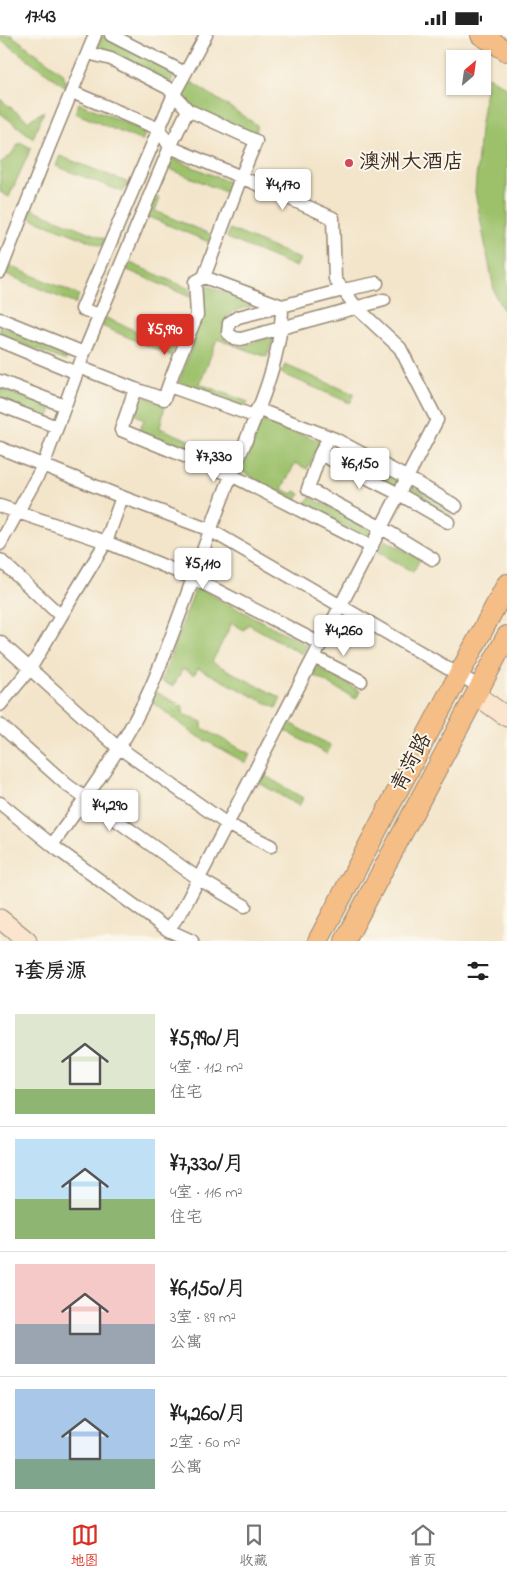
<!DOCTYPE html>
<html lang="zh">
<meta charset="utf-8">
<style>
:root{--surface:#fff;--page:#f6f6f6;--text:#222;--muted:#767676;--line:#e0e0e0;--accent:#d93025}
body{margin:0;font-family:"Indie Flower","LXGW WenKai TC",sans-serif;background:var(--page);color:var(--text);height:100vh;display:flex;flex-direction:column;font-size:19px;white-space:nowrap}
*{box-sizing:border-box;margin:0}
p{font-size:16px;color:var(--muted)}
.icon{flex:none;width:28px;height:28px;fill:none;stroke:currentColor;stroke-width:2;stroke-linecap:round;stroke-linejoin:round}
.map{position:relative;height:906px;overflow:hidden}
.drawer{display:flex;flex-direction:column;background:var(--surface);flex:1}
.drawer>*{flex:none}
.needle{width:32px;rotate:29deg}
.buttons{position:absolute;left:446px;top:15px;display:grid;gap:10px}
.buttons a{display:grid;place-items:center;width:45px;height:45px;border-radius:0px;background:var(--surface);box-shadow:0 1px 4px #0004;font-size:25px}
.price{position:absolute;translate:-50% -42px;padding:0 11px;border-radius:5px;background:#fff;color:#222;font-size:16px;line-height:32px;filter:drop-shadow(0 1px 2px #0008)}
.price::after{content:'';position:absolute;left:50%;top:30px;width:15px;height:11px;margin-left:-8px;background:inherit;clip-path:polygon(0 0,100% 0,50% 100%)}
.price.active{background:var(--accent);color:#fff}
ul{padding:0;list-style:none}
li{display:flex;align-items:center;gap:15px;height:125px;padding:0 15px}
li+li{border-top:1px solid var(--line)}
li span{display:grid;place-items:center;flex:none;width:140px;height:100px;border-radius:0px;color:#555}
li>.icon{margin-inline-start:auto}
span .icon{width:60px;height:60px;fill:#fffc;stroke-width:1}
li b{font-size:21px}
h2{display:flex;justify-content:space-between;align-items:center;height:60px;padding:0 15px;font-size:21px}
.status{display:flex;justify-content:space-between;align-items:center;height:35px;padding:0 25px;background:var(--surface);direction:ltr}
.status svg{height:14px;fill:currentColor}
.tab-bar{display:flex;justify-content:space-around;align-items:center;height:70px;border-top:1px solid var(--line);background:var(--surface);font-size:14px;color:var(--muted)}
.tab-bar a{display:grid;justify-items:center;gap:2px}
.tab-bar .active{color:var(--accent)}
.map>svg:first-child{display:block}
.green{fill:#9cc16b;stroke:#6c7644}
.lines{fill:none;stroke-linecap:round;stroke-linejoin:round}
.street-casing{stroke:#978874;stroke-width:15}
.secondary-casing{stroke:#978874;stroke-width:21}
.primary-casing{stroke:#978874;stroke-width:22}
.street{stroke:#fff;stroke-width:12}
.secondary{stroke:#fbe5cf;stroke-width:19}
.primary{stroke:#f6be87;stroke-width:20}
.poi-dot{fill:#d1495b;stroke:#fbf7ec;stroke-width:2}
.labels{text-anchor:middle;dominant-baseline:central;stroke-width:4;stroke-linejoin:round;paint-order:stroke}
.poi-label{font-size:21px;fill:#3b2a1e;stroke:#fbf7ec;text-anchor:start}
.street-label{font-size:21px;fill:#3b2a1e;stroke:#fbf7ec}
</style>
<div class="status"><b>17:43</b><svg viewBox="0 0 49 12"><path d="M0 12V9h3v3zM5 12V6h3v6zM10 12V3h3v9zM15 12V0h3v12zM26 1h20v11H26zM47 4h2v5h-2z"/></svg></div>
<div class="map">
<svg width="507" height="906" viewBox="0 0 507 906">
<rect width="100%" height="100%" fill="#fbf7ec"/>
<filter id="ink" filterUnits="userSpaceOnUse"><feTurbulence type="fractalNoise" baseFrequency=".02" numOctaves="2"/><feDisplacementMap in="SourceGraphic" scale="10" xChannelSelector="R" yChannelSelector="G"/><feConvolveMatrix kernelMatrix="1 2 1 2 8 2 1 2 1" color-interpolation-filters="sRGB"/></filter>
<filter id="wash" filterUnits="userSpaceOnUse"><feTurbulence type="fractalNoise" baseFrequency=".0096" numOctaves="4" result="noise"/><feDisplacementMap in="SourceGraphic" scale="20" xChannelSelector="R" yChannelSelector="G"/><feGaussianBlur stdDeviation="1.12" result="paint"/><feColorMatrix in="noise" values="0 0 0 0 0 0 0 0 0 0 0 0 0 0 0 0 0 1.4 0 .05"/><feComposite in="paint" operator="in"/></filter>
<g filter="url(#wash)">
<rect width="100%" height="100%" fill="#f3e5ca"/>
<!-- green -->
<path class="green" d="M0,0H11L63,38L67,53L0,4Z
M102,1L175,37L170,50L96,14Z
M488,41L507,53V282L495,260L475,157L480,94Z
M187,44L257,90L255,101L195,74L180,57Z
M0,64L28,86L44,76L33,103L0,78Z
M79,68L146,96L142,106L75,78Z
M20,107L31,113L9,162L0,157V128L10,121Z
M60,121L127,147L123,157L56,131Z
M169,122L236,150L232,160L165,132Z
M154,160L160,163L155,176L212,200L209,207L146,181Z
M32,174L105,204L102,211L28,182Z
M230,194L300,224L296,232L227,203Z
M128,227L190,254V262L125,234Z
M10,231L79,260L75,269L6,239Z
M203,249L256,270C234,276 222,276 224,303L243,312L248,309L274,301L267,322L217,304L200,349L248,367L246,372L179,347L202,284Z
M106,283L175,313L171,321L102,291Z
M0,291L69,318L66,326L0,300Z
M285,330L354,359L350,368L281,338Z
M0,353L52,374L48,384L0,365Z
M143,361L165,370L160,393L227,421L223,431L138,397L144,385L133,378Z
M259,385L321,406L307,434L295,428L282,454L293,459L295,456L300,459L296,468L240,435Z
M334,410L401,444L397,452L330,418Z
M413,452L453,474L449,482L409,461Z
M310,462L376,497L372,505L305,470Z
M385,505L420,524L413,537L379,518Z
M196,552L307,610L302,619L248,589L244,595L232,588L212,627L281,663L276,673L198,633L194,640L183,634L173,651L161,646Z
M315,631L360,656L356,664L311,639Z
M154,656L183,672V679L202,687V693L250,719L246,728L194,699L151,666Z
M287,686L331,711L327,719L282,694Z
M259,737L303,763L299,771L254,745Z"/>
</g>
<g filter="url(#ink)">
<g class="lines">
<!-- street casing -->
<g class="street-casing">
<path id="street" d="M111,0L185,38
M88,18L111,24L168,53L188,75L256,106L241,142L333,183L335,244L356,272L400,313L437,385L183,874L168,895
M72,57L159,94L174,59L206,0
M188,75L170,112L241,142L204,242L282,271L343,255L377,248
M0,237L48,114L95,0
M0,284L84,318
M0,306L77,338
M79,332L135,354L164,364L173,338L197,280L195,247L204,242
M0,346L65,371
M169,351L254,381
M135,354L121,395L231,440L372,512
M0,370L57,392
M257,374L335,404L408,443L456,471
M329,402L320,419L399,459L448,487
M0,413L122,462L210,495L480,652
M320,419L308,454L382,493L433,524
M0,471L106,507L193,543L321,609
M0,509L43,431L84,318L170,112L159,94L82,274L100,280
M0,525L61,581L30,634L0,670
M61,581L106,507L122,462
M0,607L114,709L227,789L271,811
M314,622L361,646
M0,690L67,750L199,844L245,871
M0,768L57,814L168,895L192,906
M52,810C88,759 127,708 152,650C180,585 201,517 227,451C249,396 282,331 282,271L238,282L229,288L228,298L234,303L241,304L384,265"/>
</g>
<!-- secondary casing -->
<g class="secondary-casing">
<path id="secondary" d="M476,660L507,682
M0,884L27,906"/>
</g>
<!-- primary casing -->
<g class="primary-casing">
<path id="primary" d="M481,0L507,16
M318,906L507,549
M345,906L507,601"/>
</g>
<!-- street -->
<use href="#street" class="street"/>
<!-- secondary -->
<use href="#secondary" class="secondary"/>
<!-- primary -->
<use href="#primary" class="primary"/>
</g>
</g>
<!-- markers -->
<circle class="poi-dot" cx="349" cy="128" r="5"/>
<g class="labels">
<!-- poi labels -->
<g class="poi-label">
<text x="359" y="128">澳洲大酒店</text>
</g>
<!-- street labels -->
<g class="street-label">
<text transform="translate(412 728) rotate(-62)">青菏路</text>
</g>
</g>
</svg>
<div class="buttons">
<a><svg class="needle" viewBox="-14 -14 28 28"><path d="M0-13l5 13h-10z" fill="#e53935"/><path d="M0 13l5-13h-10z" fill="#767676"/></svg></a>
</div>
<b class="price" style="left:283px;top:176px">¥4,170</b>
<b class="price active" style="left:165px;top:321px">¥5,990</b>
<b class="price" style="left:214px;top:448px">¥7,330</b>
<b class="price" style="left:360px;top:455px">¥6,150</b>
<b class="price" style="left:203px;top:555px">¥5,110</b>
<b class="price" style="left:344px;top:622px">¥4,260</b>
<b class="price" style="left:110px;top:797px">¥4,290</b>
</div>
<section class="drawer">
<h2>7套房源<svg class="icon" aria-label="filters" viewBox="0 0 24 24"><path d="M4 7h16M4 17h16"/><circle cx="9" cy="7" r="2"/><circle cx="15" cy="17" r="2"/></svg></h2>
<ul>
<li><span style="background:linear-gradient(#dfe7d0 75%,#8fb573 0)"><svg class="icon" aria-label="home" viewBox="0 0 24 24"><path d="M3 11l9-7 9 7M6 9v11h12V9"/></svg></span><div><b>¥5,990/月</b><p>4室 · 112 m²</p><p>住宅</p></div></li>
<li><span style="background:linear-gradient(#bfe0f5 60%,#8fb573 0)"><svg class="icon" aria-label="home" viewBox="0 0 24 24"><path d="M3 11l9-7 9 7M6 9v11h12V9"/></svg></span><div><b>¥7,330/月</b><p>4室 · 116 m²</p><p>住宅</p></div></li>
<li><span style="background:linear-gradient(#f6c9c9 60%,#9aa5b1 0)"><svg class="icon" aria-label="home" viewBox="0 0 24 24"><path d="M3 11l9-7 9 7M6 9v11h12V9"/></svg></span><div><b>¥6,150/月</b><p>3室 · 89 m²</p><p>公寓</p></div></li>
<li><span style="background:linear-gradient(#a9c7e8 70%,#7fa58c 0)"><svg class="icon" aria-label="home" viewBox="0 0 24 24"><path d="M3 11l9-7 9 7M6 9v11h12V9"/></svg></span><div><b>¥4,260/月</b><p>2室 · 60 m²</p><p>公寓</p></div></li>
</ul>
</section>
<nav class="tab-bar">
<a class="active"><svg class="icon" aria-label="map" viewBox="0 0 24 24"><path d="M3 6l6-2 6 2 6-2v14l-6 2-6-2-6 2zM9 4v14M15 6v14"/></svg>地图</a>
<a><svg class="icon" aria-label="saved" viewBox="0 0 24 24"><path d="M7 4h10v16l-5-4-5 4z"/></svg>收藏</a>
<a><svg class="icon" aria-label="home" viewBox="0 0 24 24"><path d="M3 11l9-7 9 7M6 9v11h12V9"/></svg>首页</a>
</nav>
